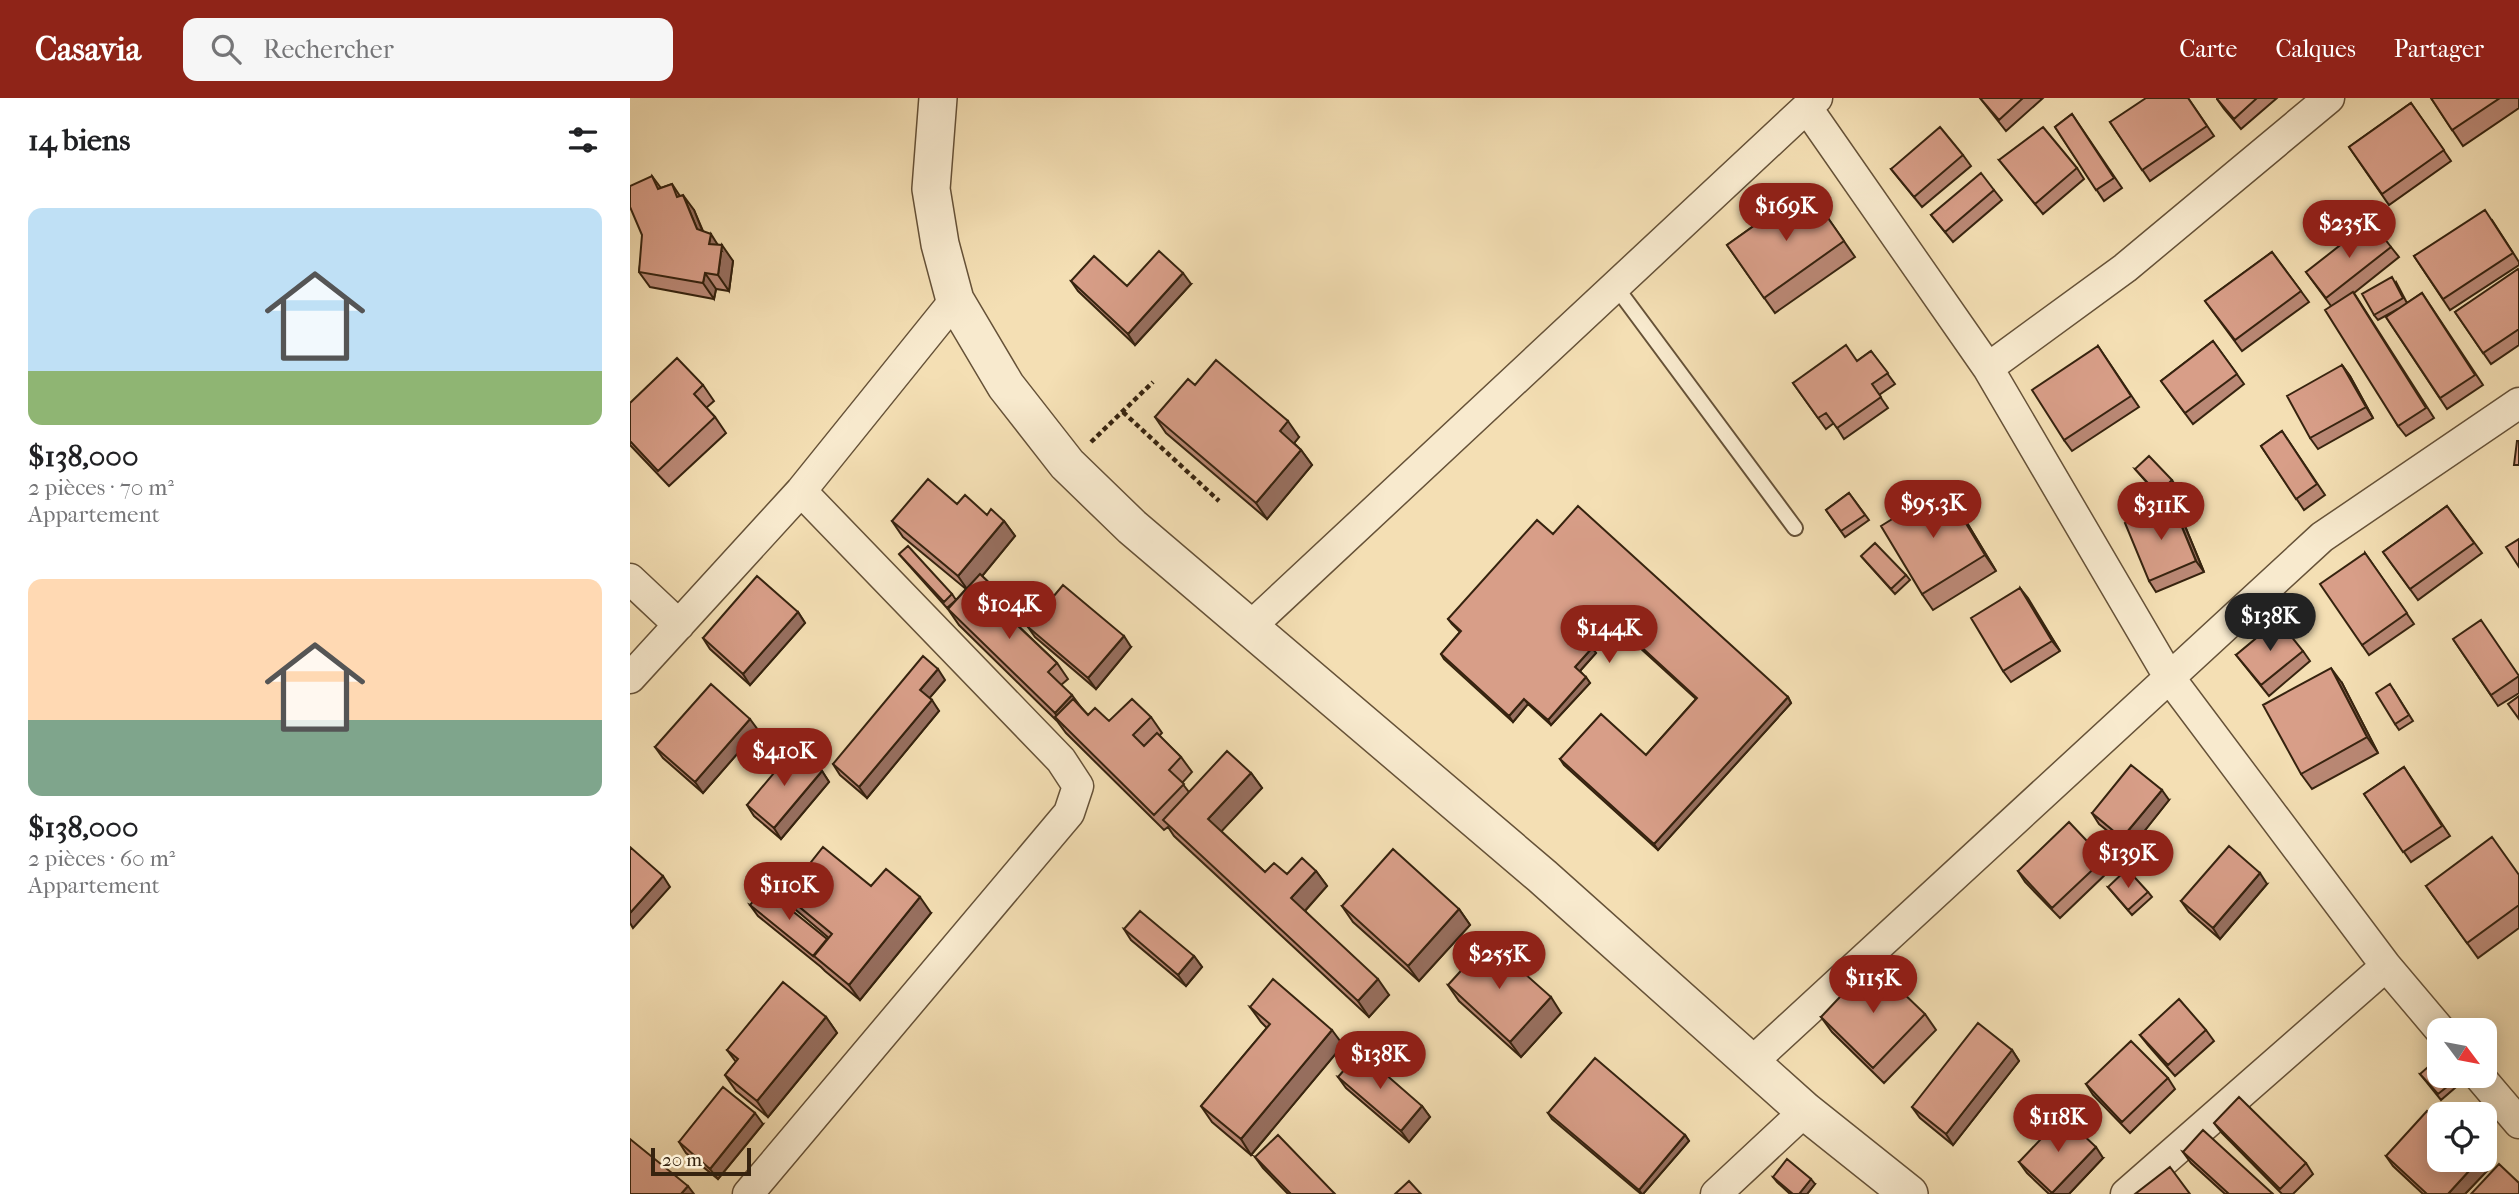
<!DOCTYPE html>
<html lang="fr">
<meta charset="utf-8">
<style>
:root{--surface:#fff;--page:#f6f6f6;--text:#202124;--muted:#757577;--accent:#8f2418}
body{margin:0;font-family:"IM FELL French Canon",serif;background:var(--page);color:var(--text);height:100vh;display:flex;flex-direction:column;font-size:26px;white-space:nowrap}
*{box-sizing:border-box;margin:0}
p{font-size:23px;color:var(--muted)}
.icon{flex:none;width:38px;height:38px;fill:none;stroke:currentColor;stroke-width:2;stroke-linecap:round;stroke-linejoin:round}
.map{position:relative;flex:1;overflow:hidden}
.sheet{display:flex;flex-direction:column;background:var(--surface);width:630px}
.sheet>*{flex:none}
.needle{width:46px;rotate:122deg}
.fabs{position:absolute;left:1797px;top:920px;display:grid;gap:14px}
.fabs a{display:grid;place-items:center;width:70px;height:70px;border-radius:14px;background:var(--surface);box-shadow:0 4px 18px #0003;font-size:35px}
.scale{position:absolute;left:21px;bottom:18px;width:100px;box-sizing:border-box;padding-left:7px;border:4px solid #36230f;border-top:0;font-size:19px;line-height:24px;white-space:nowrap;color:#36230f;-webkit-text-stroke:5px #f8eace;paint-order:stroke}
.price{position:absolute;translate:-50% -60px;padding:0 16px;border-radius:24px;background:var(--accent);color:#fff;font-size:23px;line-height:46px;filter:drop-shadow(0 2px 4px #0008)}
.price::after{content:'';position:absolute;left:50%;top:42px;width:21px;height:16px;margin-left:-10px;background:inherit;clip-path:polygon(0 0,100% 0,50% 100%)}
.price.current{background:#222;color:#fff}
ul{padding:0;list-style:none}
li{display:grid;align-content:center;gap:14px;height:371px;padding:0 28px}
li span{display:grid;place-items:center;height:217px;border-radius:14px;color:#555}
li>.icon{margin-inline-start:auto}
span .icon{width:126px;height:126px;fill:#fffc;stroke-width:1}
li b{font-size:30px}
h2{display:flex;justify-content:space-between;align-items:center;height:84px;padding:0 28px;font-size:30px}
header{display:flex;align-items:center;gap:42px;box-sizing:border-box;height:98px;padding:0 35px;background:var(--accent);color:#fff}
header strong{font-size:33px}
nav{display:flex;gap:38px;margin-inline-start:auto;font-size:24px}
.search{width:490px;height:63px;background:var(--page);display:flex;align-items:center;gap:18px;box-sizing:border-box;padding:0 24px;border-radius:14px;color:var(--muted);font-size:26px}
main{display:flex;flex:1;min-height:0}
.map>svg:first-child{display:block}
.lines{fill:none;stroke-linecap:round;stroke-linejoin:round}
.service-casing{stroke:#665238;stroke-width:18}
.minor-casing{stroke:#665238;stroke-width:33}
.tertiary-casing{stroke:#665238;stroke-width:40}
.path{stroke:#36230f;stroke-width:4.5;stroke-dasharray:5 3.5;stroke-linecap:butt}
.service{stroke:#f8eace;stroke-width:14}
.minor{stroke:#f8eace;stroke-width:30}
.tertiary{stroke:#f8eace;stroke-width:37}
.wall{fill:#ba8875;stroke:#36230f;stroke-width:2}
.shaded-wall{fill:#976f5f;stroke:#36230f;stroke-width:2}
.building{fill:#d89e88;stroke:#36230f;stroke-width:2}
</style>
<header>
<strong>Casavia</strong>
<div class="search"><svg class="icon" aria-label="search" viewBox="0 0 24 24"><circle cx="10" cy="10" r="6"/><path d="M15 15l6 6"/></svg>Rechercher</div>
<nav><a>Carte</a><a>Calques</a><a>Partager</a></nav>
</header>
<main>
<section class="sheet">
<h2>14 biens<svg class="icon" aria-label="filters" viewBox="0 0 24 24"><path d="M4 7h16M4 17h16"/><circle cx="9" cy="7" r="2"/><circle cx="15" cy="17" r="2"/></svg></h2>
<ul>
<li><span style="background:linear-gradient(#bfe0f5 75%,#8fb573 0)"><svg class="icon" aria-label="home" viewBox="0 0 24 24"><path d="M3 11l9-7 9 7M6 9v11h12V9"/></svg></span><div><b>$138,000</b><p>2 pièces · 70 m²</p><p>Appartement</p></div></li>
<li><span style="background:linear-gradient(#ffd9b3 65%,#7fa58c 0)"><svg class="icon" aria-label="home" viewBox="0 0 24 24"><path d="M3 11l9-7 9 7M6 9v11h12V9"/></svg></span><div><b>$138,000</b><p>2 pièces · 60 m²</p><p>Appartement</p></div></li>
</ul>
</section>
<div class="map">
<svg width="1889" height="1096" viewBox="0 0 1889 1096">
<rect width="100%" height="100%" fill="#f4dfb4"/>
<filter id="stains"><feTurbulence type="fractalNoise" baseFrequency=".00286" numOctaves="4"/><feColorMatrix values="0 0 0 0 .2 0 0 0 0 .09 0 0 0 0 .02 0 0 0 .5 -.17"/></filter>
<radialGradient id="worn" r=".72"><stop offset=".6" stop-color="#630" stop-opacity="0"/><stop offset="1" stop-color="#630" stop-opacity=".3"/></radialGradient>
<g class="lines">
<!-- service casing -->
<g class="service-casing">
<path id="service" d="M986,189L1165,430"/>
</g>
<!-- minor casing -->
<g class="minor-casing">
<path id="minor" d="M1177,10L1358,270L1539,579L1756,868L1811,933
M1358,270L1495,170L1699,0
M0,481L49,527
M620,529L1187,0
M0,580L171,393L325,202
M1121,965L1692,439L1889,305
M1849,978L1889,1025
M118,1096L439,715L448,688L431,662L171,393
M1086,1096L1175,1013
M1496,1096L1756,868"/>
</g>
<!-- tertiary casing -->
<g class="tertiary-casing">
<path id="tertiary" d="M308,0L301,91L310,146L325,202L376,288L437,366L502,429L912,778L1175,1013L1279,1096"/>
</g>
<!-- path -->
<path class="path" d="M493,314L589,403
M461,344L523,284"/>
<!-- service -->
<use href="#service" class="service"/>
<!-- minor -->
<use href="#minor" class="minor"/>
<!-- tertiary -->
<use href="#tertiary" class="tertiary"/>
</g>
<!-- wall -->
<path class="wall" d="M1350,0H1413L1376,33Z
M1558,0L1584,38L1520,83L1480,24Z
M1587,0H1647L1611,31L1594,11L1587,1Z
M1801,0H1889V10L1833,48Z
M1781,5L1821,63L1759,107L1719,49Z
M1442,16L1492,90L1474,103L1425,29Z
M1333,57L1341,68L1292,109L1261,71Z
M1369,62L1447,70L1454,81L1413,116Z
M22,78L31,90L42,86L50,98L64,112L73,133L88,147L103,163L99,193L86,191L84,201L20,189L9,174Z
M1177,90L1225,159L1145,215L1097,147Z
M1364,92L1372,102L1323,144L1301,117Z
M1862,122L1889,164V167L1820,212L1784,158Z
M1761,149L1769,159L1724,195L1804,320L1776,338L1768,328L1701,208L1676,174Z
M1642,154L1679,204L1612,253L1575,203Z
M1889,173V247L1861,266L1825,214Z
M441,183L497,188L561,186L505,247L448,193Z
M1766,184L1777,205L1792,195L1853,287L1817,311L1756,219L1768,211L1748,222L1744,217Z
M1583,243L1614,286L1563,326L1531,283Z
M1468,248L1509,309L1442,353L1434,342Z
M1241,253L1265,286L1249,297L1258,310L1214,341L1204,325L1196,331L1163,285L1227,263Z
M1712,267L1720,278L1743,320L1688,351L1680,340Z
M73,287L84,303L76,310L85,319L96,335L39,388L0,347V305Z
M565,287L669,339L664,345L671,352L682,367L637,421L536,335L525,319Z
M1652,333L1695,397L1674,412L1631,348Z
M1505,371L1542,382L1546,388L1532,402Z
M1314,389L1325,405L1366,473L1303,512L1292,496Z
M1219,395L1239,422L1215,439L1196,412Z
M327,406L374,423L385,438L352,478L374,499L385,515L380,520L427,565L438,581L431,587L458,617L479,623L521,619L532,635L529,638L551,659L562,674L552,685L559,694L621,675L632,690L591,733L635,774L657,776L686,773L697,788L675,813L759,897L739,919L544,738L538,729L534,732L436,635L427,623L329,527L318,511L336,491L273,439L262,423Z
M1817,408L1852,455L1788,502L1753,454Z
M1550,416L1574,474L1526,494L1519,483Z
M923,436L1158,599L1161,605L1028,752L934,667L930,661L1016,657L1066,601L975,518L954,542L962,550L966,555L950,573L960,585L921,627L898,606L883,624L814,561L811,556L830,534L822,526L818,521Z
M1735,455L1784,526L1739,557L1732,547Z
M269,456L322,496L326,502L317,510Z
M1231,458L1276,477L1280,482L1265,496Z
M1390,490L1430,553L1381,584L1373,573Z
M168,514L175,525L120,587L80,551L73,540Z
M398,529L501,549L466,591L405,539Z
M1823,541L1889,578V595L1868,608Z
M1673,553L1680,563L1639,598L1606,557Z
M315,582L299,600L309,613L237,700L210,677L203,666Z
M1712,585L1748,655L1682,691L1671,676Z
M1763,591L1783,623L1769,632L1765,626Z
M128,632L73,695L33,660L25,649Z
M1774,669L1820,738L1781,764L1734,696Z
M192,673L199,684L151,741L124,718L117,707Z
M1539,702L1500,751L1469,726L1462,715Z
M1474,761L1481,771L1430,820L1395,784L1388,773Z
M1889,777V830L1848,860L1796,788Z
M1637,786L1590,841L1559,814L1551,803Z
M1478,789L1518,794L1522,799L1502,817Z
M155,797L301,815L230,902L195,873L191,869L128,818L120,807L197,842L199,840L166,812Z
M712,808L829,811L840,827L789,883L723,824Z
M494,831L564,858L572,869L556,888L501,842Z
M818,887L931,915L891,959L829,903Z
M620,909L713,947L621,1057L582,1024L571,1008L637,930L631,924Z
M1295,916L1306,932L1254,985L1202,934L1191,919Z
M196,919L207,935L138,1019L106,993L95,977L106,964L97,952Z
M1576,932L1584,943L1545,978L1518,947L1510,937Z
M1382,952L1389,963L1323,1047L1290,1020L1282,1009Z
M1790,976L1818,978L1826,989L1811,1002Z
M708,979L792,1008L800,1019L779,1044L716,990Z
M1538,980L1545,991L1500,1035L1463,997L1456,986Z
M918,1015L1055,1037L1059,1043L1013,1096H1011L922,1021Z
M1584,1025L1676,1065L1683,1076L1663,1096H1652L1592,1035Z
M133,1026L88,1081L56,1055L49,1044Z
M1553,1054L1643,1096H1595L1561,1065Z
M1756,1058L1857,1073L1835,1096H1793L1763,1068Z
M625,1059L705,1096H658L633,1070Z
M1473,1060L1439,1096H1419L1397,1075L1389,1064Z
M1143,1079L1185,1086L1177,1096H1160L1147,1084Z"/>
<!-- shaded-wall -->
<path class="shaded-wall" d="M53,97L64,112L78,147L67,131Z
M81,136L91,152L79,146Z
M92,147L103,163L99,193L88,177Z
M75,175L86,191L84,201L73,185Z
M553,175L561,186L505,247L498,236Z
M1712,267L1720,278L1743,320L1736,309Z
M658,323L669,339L661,349L650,333Z
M671,352L682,367L637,421L626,405Z
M1314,389L1325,405L1366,473L1355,457Z
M1542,405L1550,416L1574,474L1566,463Z
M374,423L385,438L339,494L328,478Z
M1390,490L1398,500L1430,553L1422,543Z
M374,499L385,515L377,523L366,507Z
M972,513L975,518L953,543L949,538Z
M168,514L175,525L120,587L113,576Z
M494,538L501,549L466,591L458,580Z
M962,550L966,555L949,574L945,569Z
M1701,570L1712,585L1748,655L1737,639Z
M308,571L315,582L297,603L290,592Z
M956,579L960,585L921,627L918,622Z
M442,597L453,612L434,628L425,615Z
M1158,599L1161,605L1028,752L1024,746Z
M894,601L898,606L883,624L879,618Z
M302,602L309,613L237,700L229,689Z
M120,621L128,632L73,695L65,684Z
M192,673L199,684L151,741L144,730Z
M621,675L632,690L589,736L578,721Z
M1532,692L1539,702L1500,751L1492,740Z
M686,773L697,788L672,816L661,800Z
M1630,775L1637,786L1590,841L1583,830Z
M33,778L40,789L3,830L0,825V815Z
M290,799L301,815L230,902L219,887Z
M829,811L840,827L789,883L778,868Z
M564,858L572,869L556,888L548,877Z
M748,881L759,897L739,919L728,903Z
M921,899L931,915L891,959L880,944Z
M196,919L207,935L138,1019L127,1003Z
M702,932L713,947L621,1057L611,1041Z
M1382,952L1389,963L1323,1047L1316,1036Z
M792,1008L800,1019L779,1044L771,1033Z
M125,1015L133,1026L88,1081L80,1071Z
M1055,1037L1059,1043L1013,1096H1012L1009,1092Z
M1466,1049L1473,1060L1439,1096H1423L1422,1095Z
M1849,1062L1857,1073L1835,1096H1818Z
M1181,1081L1185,1086L1177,1096H1169Z
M58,1088L64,1096H51Z"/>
<!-- building -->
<path class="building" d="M1350,0H1393L1369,22Z
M1516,0H1558L1577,28L1512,72L1480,24Z
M1587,0H1627L1604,21L1587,1Z
M1801,0H1870L1822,32Z
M1781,5L1814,52L1752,96L1719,49Z
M1442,16L1484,80L1466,92L1425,29Z
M1310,29L1333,57L1284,99L1261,71Z
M1413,29L1447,70L1405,106L1369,62Z
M1351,75L1364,92L1315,134L1301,117Z
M22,78L28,91L42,86L47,99L53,97L67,131L81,136L79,146L92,147L88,177L75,175L73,185L9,174L12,137L0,109V88Z
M1177,90L1214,143L1134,200L1097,147Z
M1855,112L1883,155L1813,201L1784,158Z
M1741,123L1761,149L1696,200L1676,174Z
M529,153L553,175L498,236L441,183L464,158L497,188Z
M1642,154L1671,193L1605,242L1575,203Z
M1888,171L1889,173V231L1853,255L1825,214Z
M1762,179L1773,200L1744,217L1732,196Z
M1723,194L1796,310L1768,328L1695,212Z
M1792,195L1845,277L1810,300L1756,219Z
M1583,243L1607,276L1555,315L1531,283Z
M1216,247L1227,263L1241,253L1258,275L1242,286L1251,299L1207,330L1196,315L1188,320L1163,285Z
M1468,248L1501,298L1434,342L1402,292Z
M47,260L73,287L64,296L85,319L28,373L0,343V305Z
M586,262L658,323L650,333L671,352L626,405L525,319L558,281L565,287Z
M1712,267L1736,309L1680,340L1657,298Z
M1652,333L1687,386L1666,401L1631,348Z
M1887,343H1889V367H1884Z
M1519,358L1542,382L1528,396L1505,371Z
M298,381L327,406L335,397L357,417L361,411L374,423L328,478L262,423Z
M1314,389L1355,457L1292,496L1251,428Z
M1219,395L1235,417L1211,433L1196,412Z
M1542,405L1566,463L1519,483L1495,425Z
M948,408L1158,599L1024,746L930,661L971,616L1016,657L1067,600L972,513L949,538L962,550L945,569L956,579L918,622L894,601L879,618L811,556L831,533L818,521L907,422L923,436Z
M1817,408L1844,445L1780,491L1753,454Z
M1889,441V469L1876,449Z
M1245,445L1276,477L1261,491L1231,458Z
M278,448L322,496L314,504L269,456Z
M1735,455L1777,515L1732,547L1690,486Z
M350,476L374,499L366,507L427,565L418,574L442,597L425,615L318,511Z
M127,478L168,514L113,576L73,540Z
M433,487L494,538L458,580L398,529Z
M1390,490L1422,543L1373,573L1341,520Z
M1648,522L1673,553L1631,587L1606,557Z
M1851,522L1889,578L1861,597L1823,541Z
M293,558L308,571L290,592L302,602L229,689L203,666Z
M1701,570L1737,639L1671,676L1633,607Z
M81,586L120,621L65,684L25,649Z
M1760,586L1779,617L1765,626L1746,595Z
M1889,598V621L1878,606Z
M443,601L458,617L465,610L479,623L502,601L521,619L503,637L514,648L527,635L551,659L539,672L554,686L524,717L425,619Z
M165,650L192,673L144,730L117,707Z
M597,653L621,675L578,721L635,774L644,765L657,776L672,760L686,773L661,800L748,881L728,903L533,722Z
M1501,667L1532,692L1492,740L1462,715Z
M1774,669L1812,728L1773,754L1734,696Z
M1439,724L1474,761L1422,810L1388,773Z
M1862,739L1889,777V807L1837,845L1796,788Z
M1599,748L1630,775L1583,830L1551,803Z
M0,749L33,778L0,815Z
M193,749L241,788L256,771L290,799L219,887L184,858L202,836L155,797Z
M763,751L829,811L778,868L712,808Z
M1497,771L1518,794L1498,812L1478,789Z
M134,790L197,841L183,858L120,807Z
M510,813L564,858L548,877L494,831Z
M858,843L921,899L880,944L818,887Z
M1242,865L1295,916L1243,970L1191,919Z
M643,881L702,932L611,1041L571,1008L640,926L620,909Z
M153,884L196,919L127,1003L95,977L108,961L97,952Z
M1549,901L1576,932L1538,967L1510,937Z
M1348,925L1382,952L1316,1036L1282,1009Z
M1501,943L1538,980L1492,1024L1456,986Z
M730,954L792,1008L771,1033L708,979Z
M965,960L1055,1037L1009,1092L918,1015Z
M1806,962L1810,967V978H1818L1823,984L1808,996L1790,976Z
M93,989L125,1015L80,1071L49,1044Z
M1609,999L1676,1065L1650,1091L1584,1025Z
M1797,1013L1810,1025V1062H1849L1818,1096H1797L1756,1058Z
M1433,1018L1466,1049L1422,1095L1389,1064Z
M1573,1032L1643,1096H1599L1553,1054Z
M648,1037L705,1096H661L625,1059Z
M0,1041L58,1088L51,1096H0Z
M1157,1061L1181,1081L1169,1096H1163L1143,1079Z
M1869,1066L1889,1085V1096H1841Z
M1540,1069L1560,1096H1505Z
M779,1083L791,1096H765Z"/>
<rect width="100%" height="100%" filter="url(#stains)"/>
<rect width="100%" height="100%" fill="url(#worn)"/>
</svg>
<div class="fabs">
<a><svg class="needle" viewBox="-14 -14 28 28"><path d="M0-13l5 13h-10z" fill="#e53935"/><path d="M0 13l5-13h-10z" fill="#757577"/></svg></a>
<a><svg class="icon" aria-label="locate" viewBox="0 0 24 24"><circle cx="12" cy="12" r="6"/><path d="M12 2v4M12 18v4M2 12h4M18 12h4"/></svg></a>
</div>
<div class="scale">20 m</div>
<b class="price" style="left:1156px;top:145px">$169K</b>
<b class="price" style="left:1719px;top:162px">$235K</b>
<b class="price" style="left:1303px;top:442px">$95.3K</b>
<b class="price" style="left:1531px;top:444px">$311K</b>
<b class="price" style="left:379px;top:543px">$104K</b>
<b class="price current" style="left:1640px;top:555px">$138K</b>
<b class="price" style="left:979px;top:567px">$144K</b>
<b class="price" style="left:154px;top:690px">$410K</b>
<b class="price" style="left:1498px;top:792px">$139K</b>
<b class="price" style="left:159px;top:824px">$110K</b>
<b class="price" style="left:869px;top:893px">$255K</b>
<b class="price" style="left:1243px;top:917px">$115K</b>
<b class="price" style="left:750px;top:993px">$138K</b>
<b class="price" style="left:1428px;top:1056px">$118K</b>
</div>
</main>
